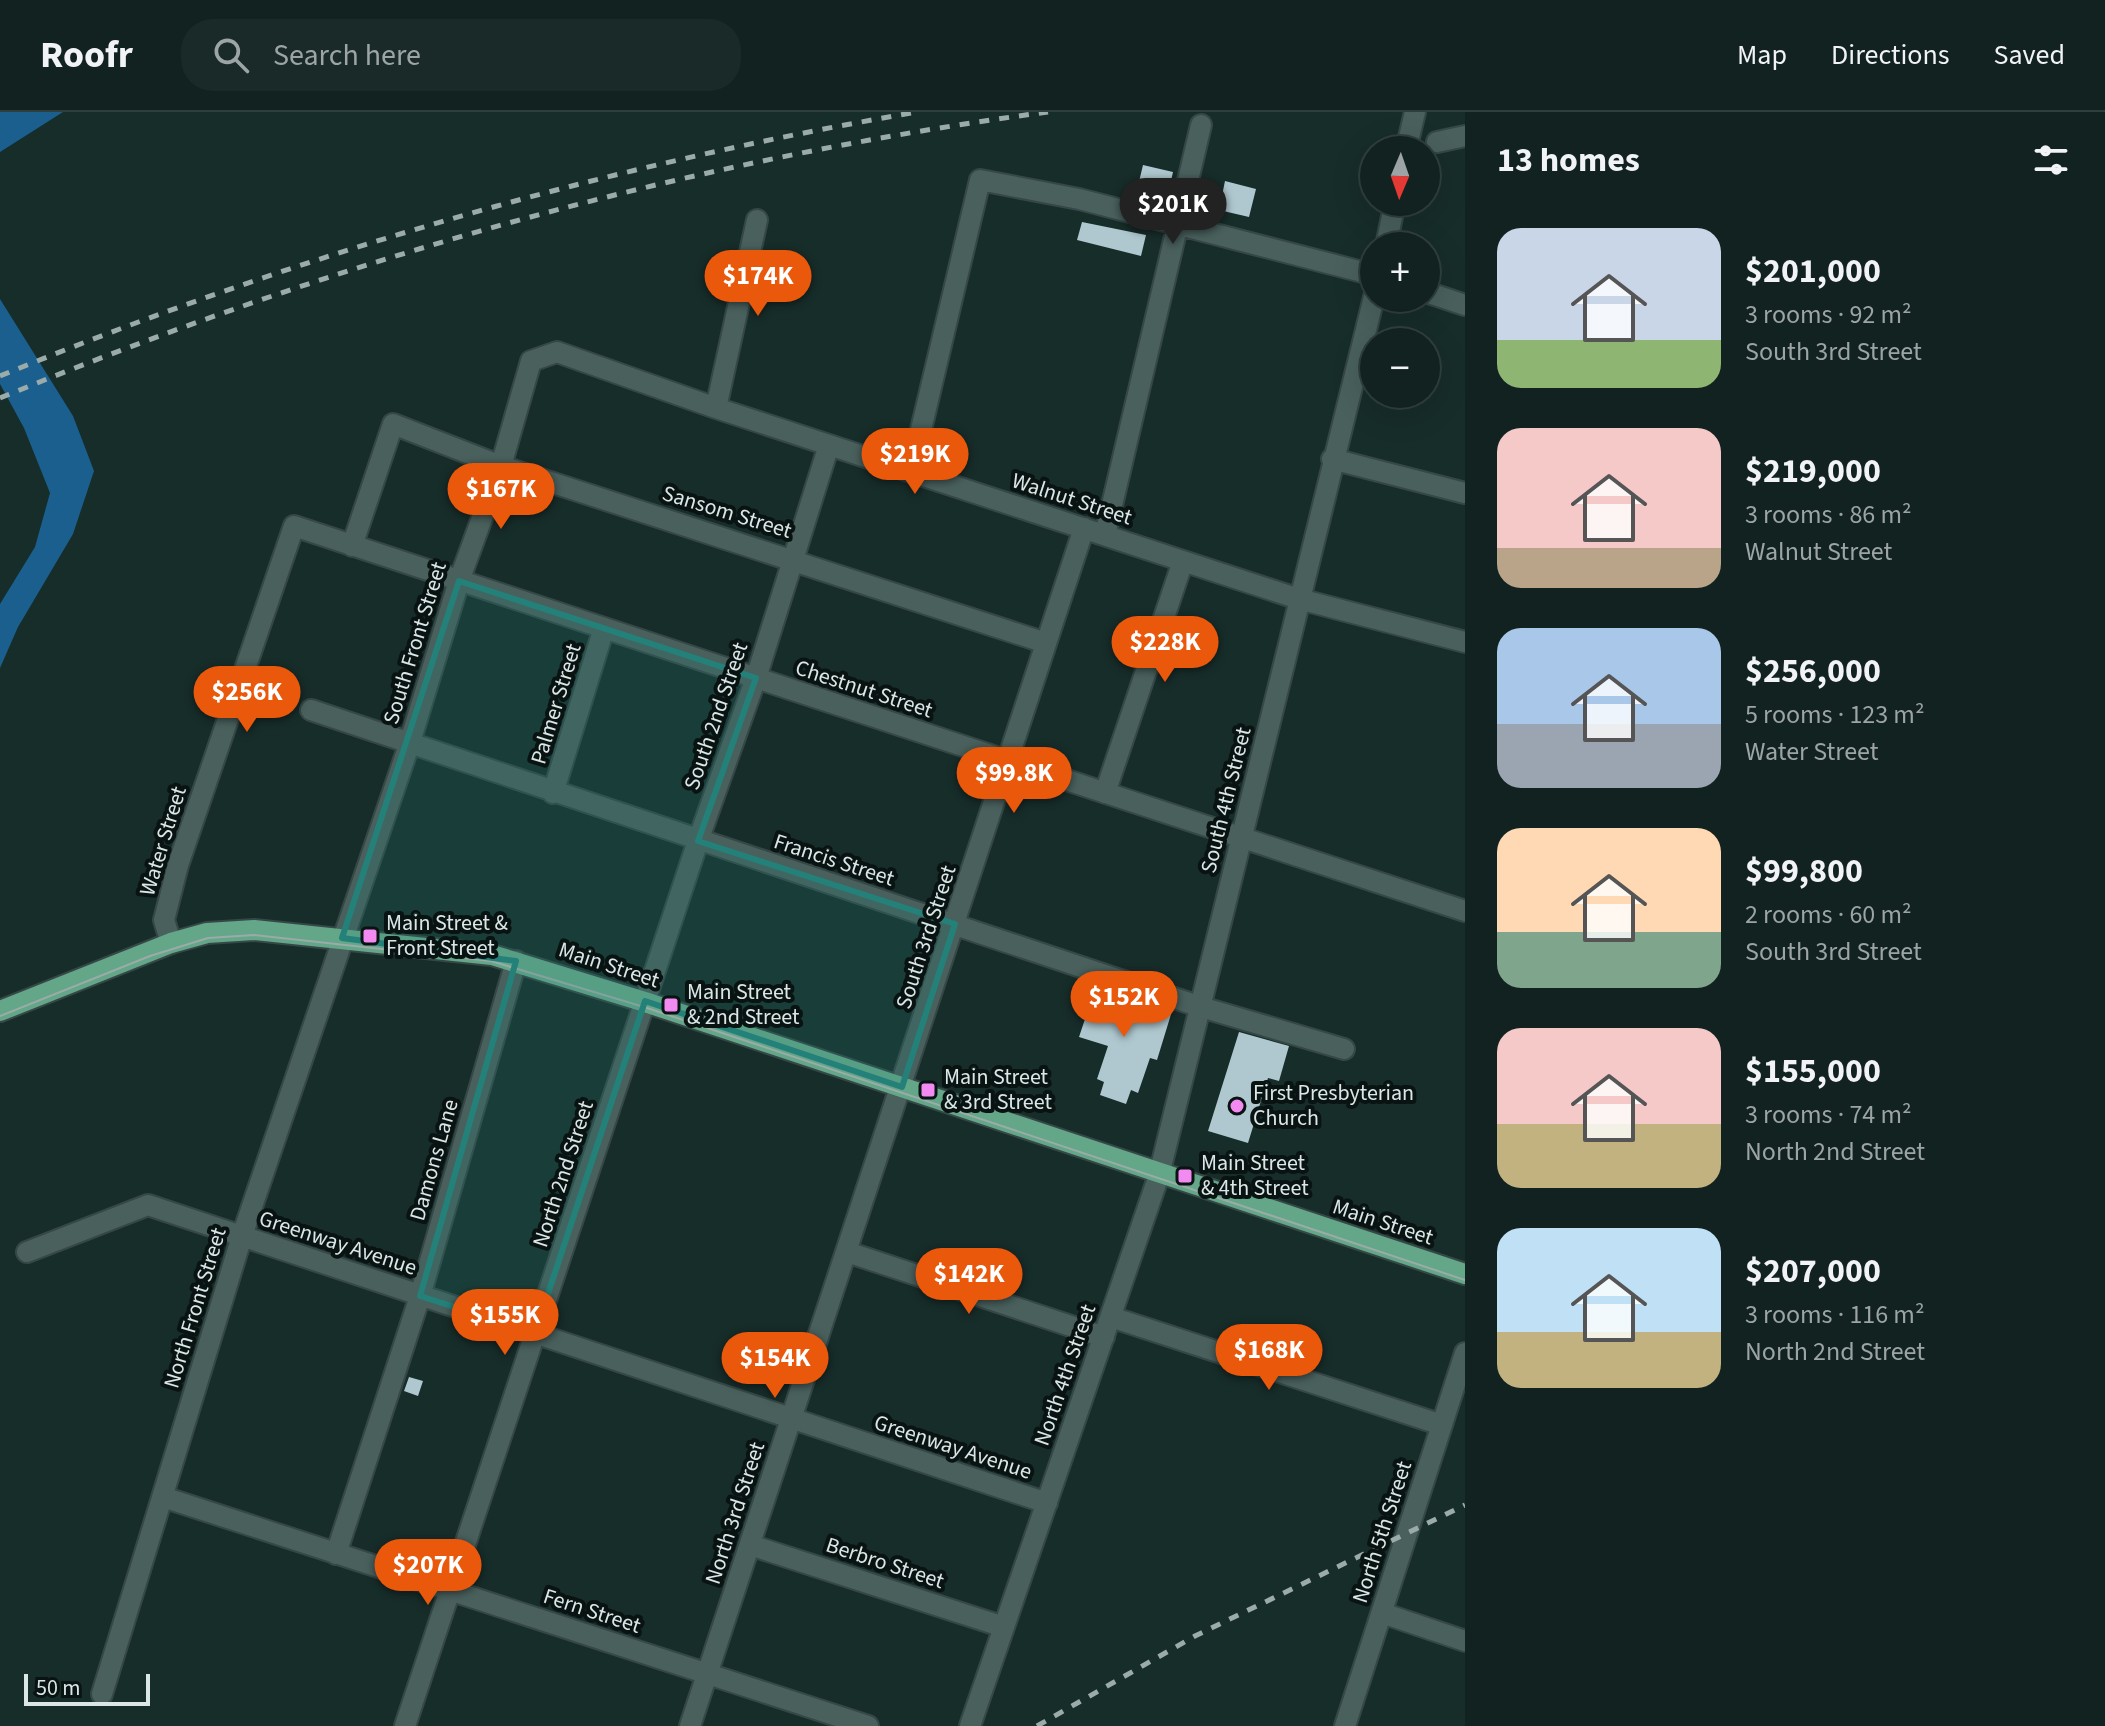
<!DOCTYPE html>
<meta charset="utf-8">
<style>
:root{--surface:#112220;--page:#1a2a29;--text:#f1f3f6;--muted:#9ca4a5;--line:#303f3e;--accent:#ea580c}
body{margin:0;font-family:"Source Sans 3",sans-serif;background:var(--page);color:var(--text);height:100vh;display:flex;flex-direction:column;font-size:30px;white-space:nowrap}
*{box-sizing:border-box;margin:0}
p{font-size:26px;color:var(--muted)}
.icon{flex:none;width:44px;height:44px;fill:none;stroke:currentColor;stroke-width:2;stroke-linecap:round;stroke-linejoin:round}
.map{position:relative;flex:1;overflow:hidden}
.drawer{display:flex;flex-direction:column;background:var(--surface);width:640px}
.drawer>*{flex:none}
.needle{width:52px;rotate:182deg}
.buttons{position:absolute;left:1360px;top:24px;display:grid;gap:16px}
.buttons a{display:grid;place-items:center;width:80px;height:80px;border-radius:50%;background:var(--surface);box-shadow:0 8px 32px #0002,0 0 0 2px var(--line);font-size:40px}
.scale{position:absolute;left:24px;bottom:20px;width:126px;box-sizing:border-box;padding-left:8px;border:4px solid #dae7e6;border-top:0;font-size:22px;line-height:28px;white-space:nowrap;color:#dae7e6;-webkit-text-stroke:6px #091312;paint-order:stroke}
.price{position:absolute;translate:-50% -68px;padding:0 18px;border-radius:28px;background:var(--accent);color:#fff;font-size:26px;line-height:52px;filter:drop-shadow(0 2px 4px #0008)}
.price::after{content:'';position:absolute;left:50%;top:48px;width:24px;height:18px;margin-left:-12px;background:inherit;clip-path:polygon(0 0,100% 0,50% 100%)}
.price.on{background:#222;color:#fff}
ul{padding:0;list-style:none}
li{display:flex;align-items:center;gap:24px;height:200px;padding:0 32px}
li span{display:grid;place-items:center;flex:none;width:224px;height:160px;border-radius:24px;color:#555}
li>.icon{margin-inline-start:auto}
span .icon{width:96px;height:96px;fill:#fffc;stroke-width:1}
li b{font-size:34px}
h2{display:flex;justify-content:space-between;align-items:center;height:96px;padding:0 32px;font-size:34px}
header{display:flex;align-items:center;gap:48px;box-sizing:border-box;height:112px;padding:0 40px;background:var(--surface);border-bottom:2px solid var(--line)}
header strong{font-size:38px}
nav{display:flex;gap:44px;margin-inline-start:auto;font-size:28px}
.search{width:560px;height:72px;background:var(--page);display:flex;align-items:center;gap:20px;box-sizing:border-box;padding:0 28px;border-radius:32px;color:var(--muted);font-size:30px}
main{display:flex;flex:1;min-height:0}
.map>svg:first-child{display:block}
.water{fill:#1b5f8e}
.building{fill:#afc8cf}
.lines{fill:none;stroke-linecap:round;stroke-linejoin:round}
.street-casing{stroke:#354746;stroke-width:24}
.primary-casing{stroke:#354746;stroke-width:24}
.street{stroke:#49605d;stroke-width:20}
.primary{stroke:#63a688;stroke-width:20}
.tram{stroke:#9baba9;stroke-width:2}
.rail{stroke:#9baba9;stroke-width:5;stroke-dasharray:10 10;stroke-linecap:butt}
.marked{fill:#23817a;fill-opacity:0.2;stroke:#23817a;stroke-width:6;stroke-linejoin:round}
.poi-dot{fill:#f38af1;stroke:#091312;stroke-width:3}
.labels{text-anchor:middle;dominant-baseline:central;stroke-width:8;stroke-linejoin:round;paint-order:stroke}
.street-label{font-size:22px;fill:#dae7e6;stroke:#091312}
.poi-label{font-size:22px;fill:#dae7e6;stroke:#091312;text-anchor:start}
</style>
<header>
<strong>Roofr</strong>
<div class="search"><svg class="icon" aria-label="search" viewBox="0 0 24 24"><circle cx="10" cy="10" r="6"/><path d="M15 15l6 6"/></svg>Search here</div>
<nav><a>Map</a><a>Directions</a><a>Saved</a></nav>
</header>
<main>
<div class="map">
<svg width="1465" height="1614" viewBox="0 0 1465 1614">
<rect width="100%" height="100%" fill="#172d2a"/>
<!-- water -->
<path class="water" d="M0,0H63L0,40Z
M0,187L73,304L94,359L73,422L18,515L0,556V492L35,435L50,381L24,316L0,272Z"/>
<!-- building -->
<path class="building" d="M1143,53L1173,60L1168,82L1161,80L1159,89L1142,85L1144,76L1138,74Z
M1225,69L1256,77L1249,105L1219,98Z
M1082,110L1146,123L1141,144L1077,128Z
M1096,874L1172,899L1157,948L1150,946L1138,981L1131,978L1126,992L1100,983L1104,970L1097,967L1108,934L1079,925Z
M1239,920L1289,934L1279,969L1268,966L1248,1031L1208,1019Z
M409,1265L423,1269L418,1284L404,1279Z"/>
<g class="lines">
<!-- street casing -->
<g class="street-casing">
<path id="street" d="M1437,30L1465,24
M1406,38L1415,0
M1386,134L1395,90
M1426,180L1465,193
M716,296L757,108
M1332,347L1465,381
M911,360L980,68L1079,87L1374,163
M1105,423L1201,13
M352,434L393,312L501,354L1046,531
M311,598L1201,895L1344,937
M553,681L604,516
M1105,681L1183,449
M171,831L164,808L178,753L294,414L1465,799
M27,1140L148,1093L1047,1391
M847,1140L1104,1225
M1111,1205L1442,1313
M163,1385L868,1614
M750,1433L1004,1515
M336,1442L420,1184L516,849
M1382,1501L1465,1529
M102,1582L242,1124L409,633L459,469L501,354L531,249L557,240L716,296L1299,487L1465,530
M405,1614L698,729L756,566L829,333
M690,1614L1084,416
M970,1614L1159,1063L1374,185
M1345,1614L1465,1241"/>
</g>
<!-- primary casing -->
<g class="primary-casing">
<path id="primary" d="M0,899L171,831L207,821L254,818L492,843L645,890L1465,1162"/>
</g>
<!-- street -->
<use href="#street" class="street"/>
<!-- primary -->
<use href="#primary" class="primary"/>
<!-- tram -->
<path class="tram" d="M0,904L150,844L208,826L254,823L491,849L644,895L1465,1168"/>
<!-- rail -->
<path class="rail" d="M0,264C296,143 602,54 917,0
M0,286C337,148 687,48 1048,0
M1037,1614L1195,1524L1465,1393"/>
</g>
<!-- marked area -->
<path class="marked" d="M459,469L756,566L698,729L955,812L902,975L645,889L535,1221L420,1184L516,849L342,826Z"/>
<!-- markers -->
<g class="poi-dot">
<rect x="362" y="816" width="16" height="16" rx="4"/>
<rect x="663" y="885" width="16" height="16" rx="4"/>
<rect x="920" y="970" width="16" height="16" rx="4"/>
<circle cx="1237" cy="994" r="8"/>
<rect x="1177" y="1056" width="16" height="16" rx="4"/>
</g>
<g class="labels">
<!-- street labels -->
<g class="street-label">
<text transform="translate(1072 387) rotate(18)">Walnut Street</text>
<text transform="translate(727 400) rotate(17)">Sansom Street</text>
<text transform="translate(415 531) rotate(-73)">South Front Street</text>
<text transform="translate(864 577) rotate(18)">Chestnut Street</text>
<text transform="translate(556 592) rotate(-73)">Palmer Street</text>
<text transform="translate(716 604) rotate(-71)">South 2nd Street</text>
<text transform="translate(1226 688) rotate(-76)">South 4th Street</text>
<text transform="translate(163 729) rotate(-73)">Water Street</text>
<text transform="translate(834 748) rotate(18)">Francis Street</text>
<text transform="translate(926 825) rotate(-72)">South 3rd Street</text>
<text transform="translate(609 853) rotate(18)">Main Street</text>
<text transform="translate(434 1048) rotate(-74)">Damons Lane</text>
<text transform="translate(563 1062) rotate(-72)">North 2nd Street</text>
<text transform="translate(1383 1110) rotate(18)">Main Street</text>
<text transform="translate(338 1131) rotate(18)">Greenway Avenue</text>
<text transform="translate(195 1196) rotate(-73)">North Front Street</text>
<text transform="translate(1065 1263) rotate(-71)">North 4th Street</text>
<text transform="translate(953 1335) rotate(18)">Greenway Avenue</text>
<text transform="translate(735 1401) rotate(-72)">North 3rd Street</text>
<text transform="translate(1382 1420) rotate(-72)">North 5th Street</text>
<text transform="translate(885 1451) rotate(18)">Berbro Street</text>
<text transform="translate(592 1499) rotate(18)">Fern Street</text>
</g>
<!-- poi labels -->
<g class="poi-label">
<text x="386" y="811">Main Street &amp;<tspan x="386" dy="25">Front Street</tspan></text>
<text x="687" y="880">Main Street<tspan x="687" dy="25">&amp; 2nd Street</tspan></text>
<text x="944" y="965">Main Street<tspan x="944" dy="25">&amp; 3rd Street</tspan></text>
<text x="1253" y="981">First Presbyterian<tspan x="1253" dy="25">Church</tspan></text>
<text x="1201" y="1051">Main Street<tspan x="1201" dy="25">&amp; 4th Street</tspan></text>
</g>
</g>
</svg>
<div class="buttons">
<a><svg class="needle" viewBox="-14 -14 28 28"><path d="M0-13l5 13h-10z" fill="#e53935"/><path d="M0 13l5-13h-10z" fill="#9ca4a5"/></svg></a>
<a>+</a>
<a>−</a>
</div>
<div class="scale">50 m</div>
<b class="price on" style="left:1173px;top:134px">$201K</b>
<b class="price" style="left:758px;top:206px">$174K</b>
<b class="price" style="left:915px;top:384px">$219K</b>
<b class="price" style="left:501px;top:419px">$167K</b>
<b class="price" style="left:1165px;top:572px">$228K</b>
<b class="price" style="left:247px;top:622px">$256K</b>
<b class="price" style="left:1014px;top:703px">$99.8K</b>
<b class="price" style="left:1124px;top:927px">$152K</b>
<b class="price" style="left:969px;top:1204px">$142K</b>
<b class="price" style="left:505px;top:1245px">$155K</b>
<b class="price" style="left:1269px;top:1280px">$168K</b>
<b class="price" style="left:775px;top:1288px">$154K</b>
<b class="price" style="left:428px;top:1495px">$207K</b>
</div>
<section class="drawer">
<h2>13 homes<svg class="icon" aria-label="filters" viewBox="0 0 24 24"><path d="M4 7h16M4 17h16"/><circle cx="9" cy="7" r="2"/><circle cx="15" cy="17" r="2"/></svg></h2>
<ul>
<li><span style="background:linear-gradient(#c9d6e8 70%,#8fb573 0)"><svg class="icon" aria-label="home" viewBox="0 0 24 24"><path d="M3 11l9-7 9 7M6 9v11h12V9"/></svg></span><div><b>$201,000</b><p>3 rooms · 92 m²</p><p>South 3rd Street</p></div></li>
<li><span style="background:linear-gradient(#f6c9c9 75%,#b9a48a 0)"><svg class="icon" aria-label="home" viewBox="0 0 24 24"><path d="M3 11l9-7 9 7M6 9v11h12V9"/></svg></span><div><b>$219,000</b><p>3 rooms · 86 m²</p><p>Walnut Street</p></div></li>
<li><span style="background:linear-gradient(#a9c7e8 60%,#9aa5b1 0)"><svg class="icon" aria-label="home" viewBox="0 0 24 24"><path d="M3 11l9-7 9 7M6 9v11h12V9"/></svg></span><div><b>$256,000</b><p>5 rooms · 123 m²</p><p>Water Street</p></div></li>
<li><span style="background:linear-gradient(#ffd9b3 65%,#7fa58c 0)"><svg class="icon" aria-label="home" viewBox="0 0 24 24"><path d="M3 11l9-7 9 7M6 9v11h12V9"/></svg></span><div><b>$99,800</b><p>2 rooms · 60 m²</p><p>South 3rd Street</p></div></li>
<li><span style="background:linear-gradient(#f6c9c9 60%,#c2b280 0)"><svg class="icon" aria-label="home" viewBox="0 0 24 24"><path d="M3 11l9-7 9 7M6 9v11h12V9"/></svg></span><div><b>$155,000</b><p>3 rooms · 74 m²</p><p>North 2nd Street</p></div></li>
<li><span style="background:linear-gradient(#bfe0f5 65%,#c2b280 0)"><svg class="icon" aria-label="home" viewBox="0 0 24 24"><path d="M3 11l9-7 9 7M6 9v11h12V9"/></svg></span><div><b>$207,000</b><p>3 rooms · 116 m²</p><p>North 2nd Street</p></div></li>
</ul>
</section>
</main>
